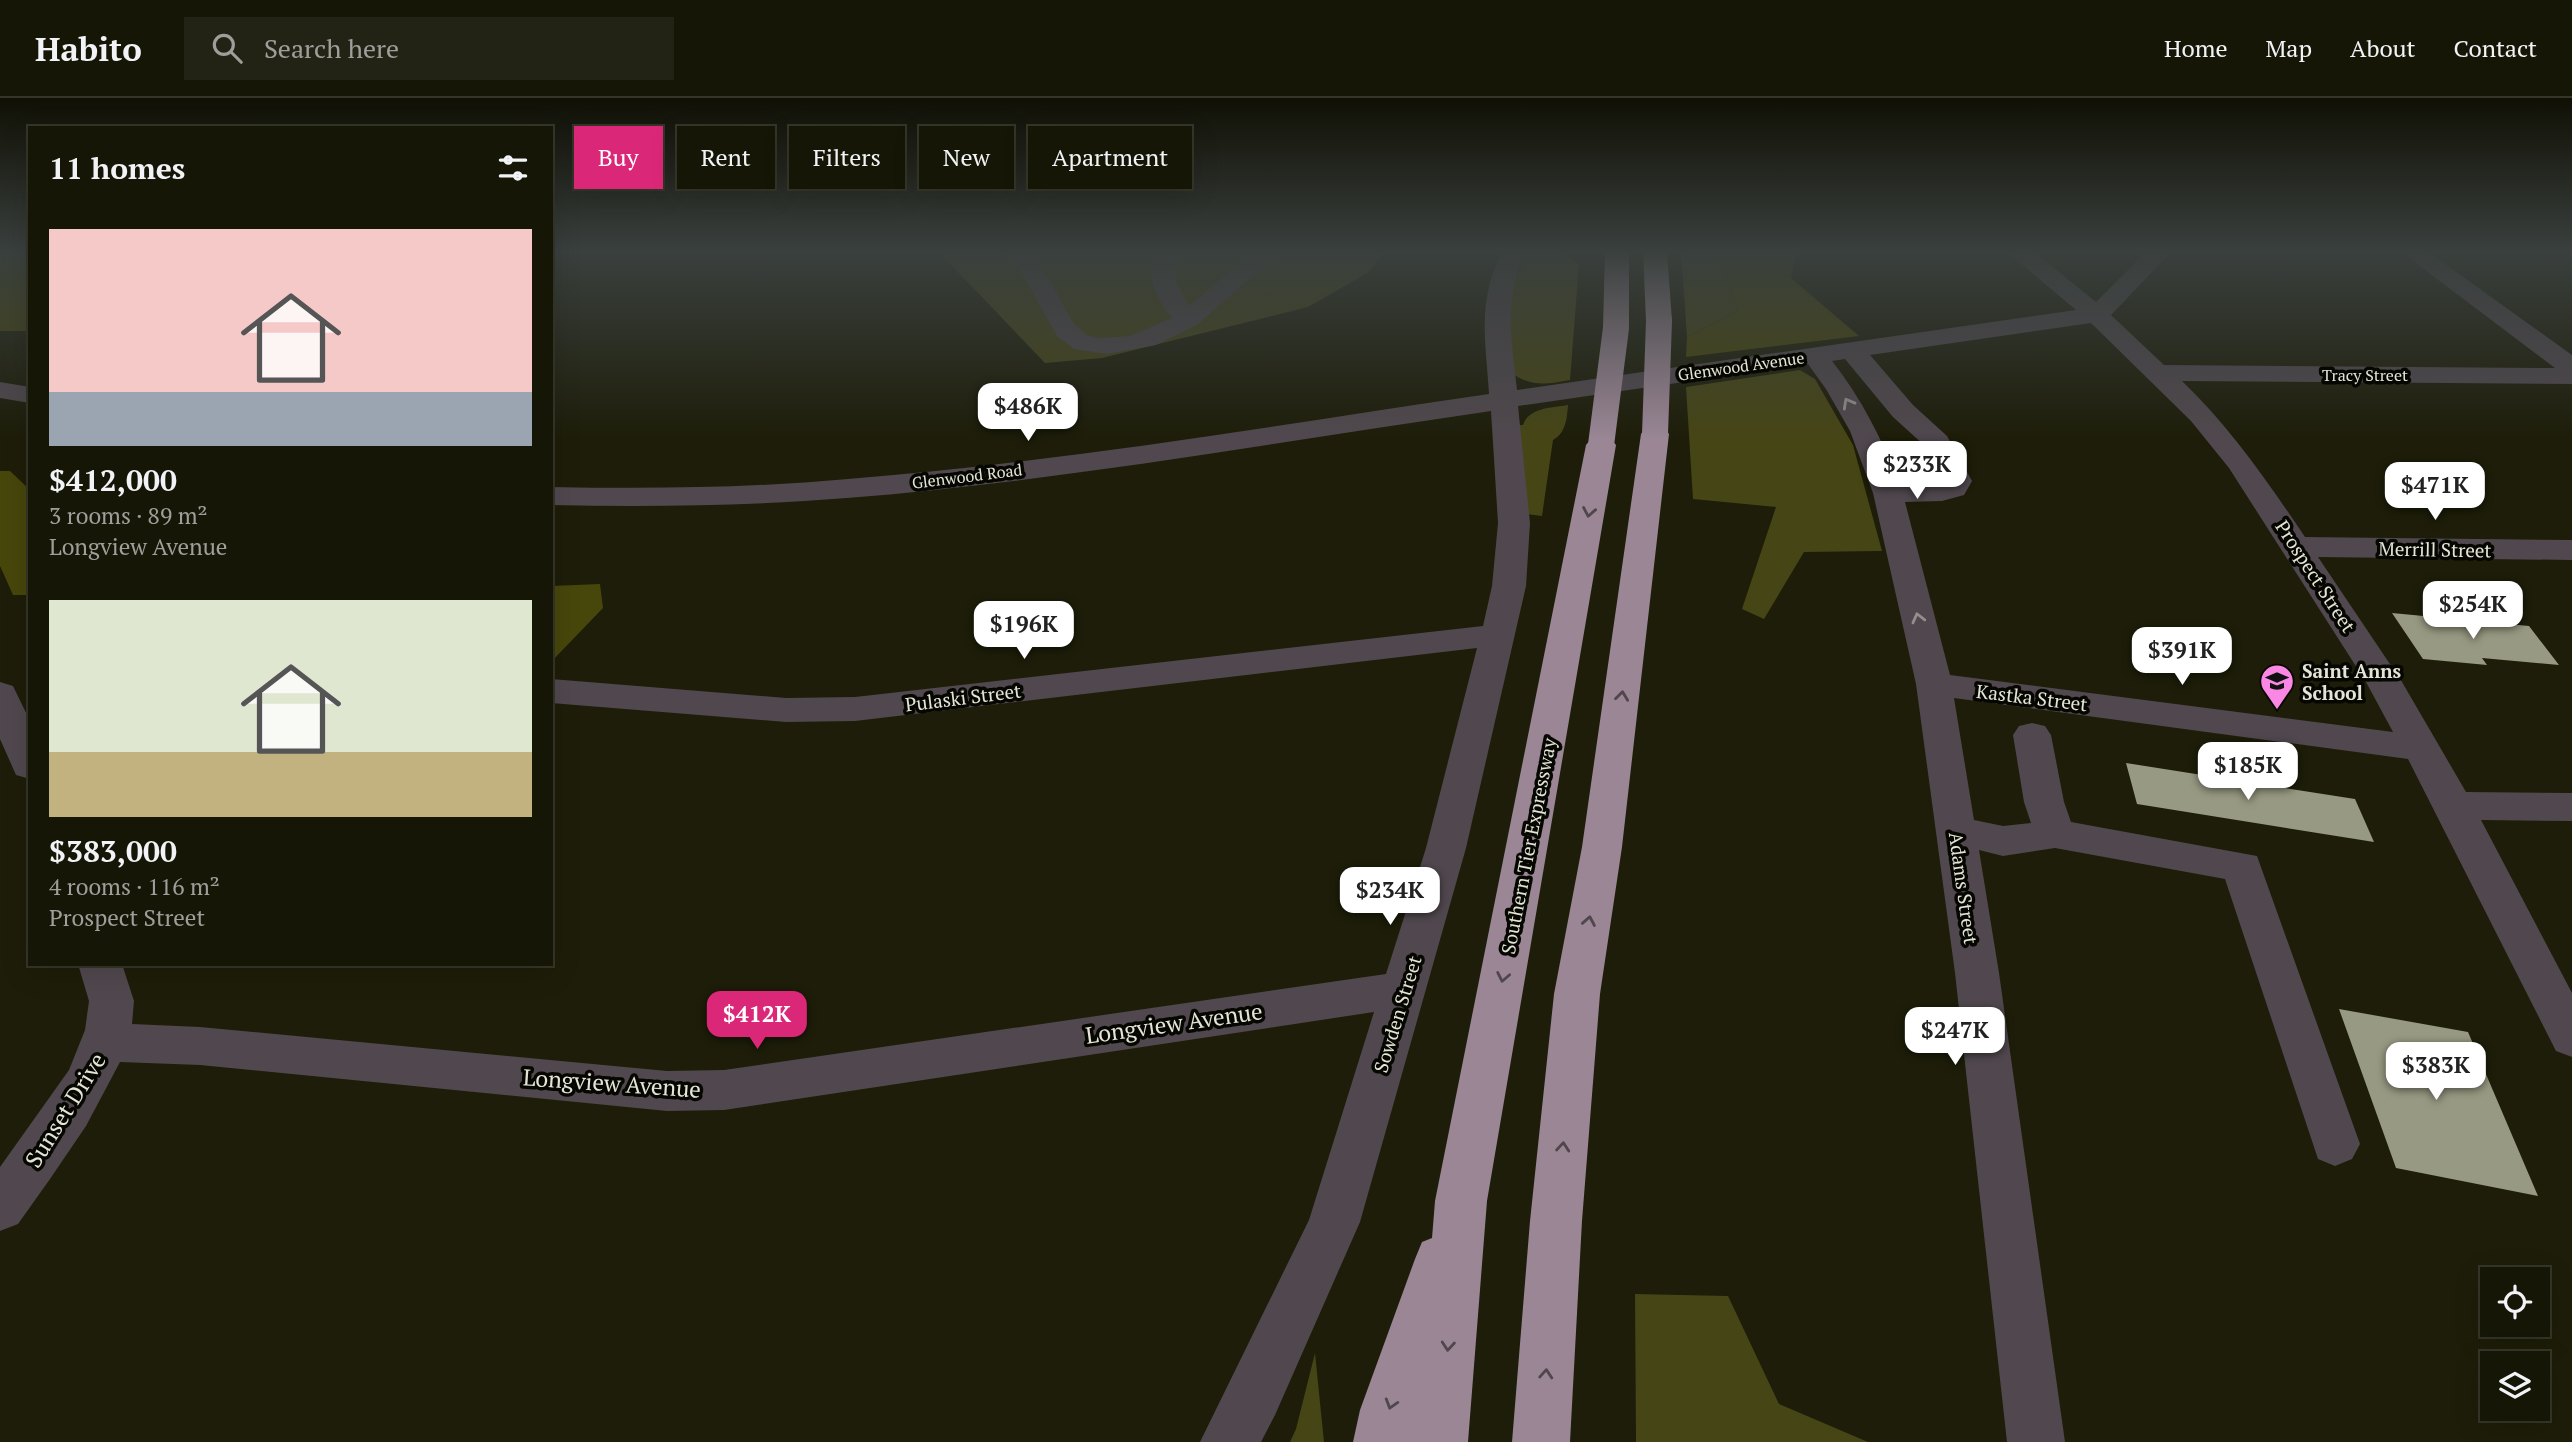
<!DOCTYPE html>
<meta charset="utf-8">
<style>
:root{--surface:#161607;--page:#232315;--text:#f1f3f6;--muted:#9e9f9b;--line:#353528;--accent:#db2777}
body{margin:0;font-family:"PT Serif",serif;background:var(--page);color:var(--text);height:100vh;display:flex;flex-direction:column;font-size:26px;white-space:nowrap}
*{box-sizing:border-box;margin:0}
p{font-size:23px;color:var(--muted)}
.icon{flex:none;width:38px;height:38px;fill:none;stroke:currentColor;stroke-width:2;stroke-linecap:round;stroke-linejoin:round}
.map{position:relative;flex:1;overflow:hidden}
.sheet{position:absolute;left:28px;top:28px;width:525px;height:840px;display:flex;flex-direction:column;background:var(--surface);border-radius:0px;box-shadow:0 7px 28px #0002,0 0 0 2px var(--line)}
.sheet>*{flex:none}
.top-card{position:absolute;left:574px;top:28px;width:665px;height:63px;display:flex;gap:14px}
.controls{position:absolute;left:2480px;top:1169px;display:grid;gap:14px}
.controls a{display:grid;place-items:center;width:70px;height:70px;border-radius:0px;background:var(--surface);box-shadow:0 7px 28px #0002,0 0 0 2px var(--line);font-size:35px}
.price{position:absolute;translate:-50% -60px;padding:0 16px;border-radius:14px;background:#fff;color:#222;font-size:23px;line-height:46px;filter:drop-shadow(0 2px 4px #0008)}
.price::after{content:'';position:absolute;left:50%;top:42px;width:21px;height:16px;margin-left:-10px;background:inherit;clip-path:polygon(0 0,100% 0,50% 100%)}
.price.selected{background:var(--accent);color:#fff}
ul{padding:0;list-style:none}
li{display:grid;align-content:center;gap:14px;height:371px;padding:0 21px}
li span{display:grid;place-items:center;height:217px;border-radius:0px;color:#555}
li>.icon{margin-inline-start:auto}
span .icon{width:126px;height:126px;fill:#fffc;stroke-width:1}
li b{font-size:30px}
h2{display:flex;justify-content:space-between;align-items:center;height:84px;padding:0 21px;font-size:30px}
.chip{padding:0 24px;border-radius:0px;background:var(--surface);box-shadow:0 7px 28px #0002,0 0 0 2px var(--line);font-size:24px;line-height:63px}
.chip.selected{background:var(--accent);color:#fff}
header{display:flex;align-items:center;gap:42px;box-sizing:border-box;height:98px;padding:0 35px;background:var(--surface);border-bottom:2px solid var(--line)}
header strong{font-size:33px}
nav{display:flex;gap:38px;margin-inline-start:auto;font-size:24px}
.search{width:490px;height:63px;background:var(--page);display:flex;align-items:center;gap:18px;box-sizing:border-box;padding:0 24px;border-radius:0px;color:var(--muted);font-size:26px}
.map>svg:first-child{display:block}
.green{fill:#464516}
.forest{fill:#47460b}
.building{fill:#989982}
.lines{fill:none;stroke-linecap:round;stroke-linejoin:round}
.minor{fill:#50484e;fill-rule:evenodd}
.highway{fill:#9a8695;fill-rule:evenodd}
.highway-bridge{stroke:#9a8695;stroke-width:26}
.oneway{stroke:#938f8c}
.oneway2{stroke:#50464c}
.labels{text-anchor:middle;dominant-baseline:central;stroke-width:7;stroke-linejoin:round;paint-order:stroke}
.far-street-label{font-size:16px;fill:#e4e5d8;stroke:#070702}
.street-label{font-size:19px;fill:#e4e5d8;stroke:#070702}
.poi-label{font-size:19px;font-weight:bold;fill:#e4e5d8;stroke:#070702;text-anchor:start}
.near-street-label{font-size:23px;fill:#e4e5d8;stroke:#070702}
</style>
<header>
<strong>Habito</strong>
<div class="search"><svg class="icon" aria-label="search" viewBox="0 0 24 24"><circle cx="10" cy="10" r="6"/><path d="M15 15l6 6"/></svg>Search here</div>
<nav><a>Home</a><a>Map</a><a>About</a><a>Contact</a></nav>
</header>
<div class="map">
<svg width="2572" height="1344" viewBox="0 0 2572 1344">
<rect width="100%" height="100%" fill="#1d1d09"/>
<!-- green -->
<path class="green" d="M938,153H1384L1369,174L1308,209L1102,260L1045,265Z
M1527,153H1567V160L1579,166L1570,282C1548,286 1532,289 1513,276L1507,202Z
M1681,153H1715L1738,213L1687,239Z
M1800,272L1815,281L1853,347L1882,453L1804,454L1764,521L1742,511L1776,409L1693,401L1686,289Z
M1568,307C1567,320 1566,335 1553,342L1542,418L1526,416L1519,327H1523C1529,309 1552,310 1568,307Z
M1635,1196L1728,1198L1779,1306L1868,1344H1636Z
M1315,1255L1324,1344H1290L1296,1331Z"/>
<!-- forest -->
<path class="forest" d="M0,153H30V233H0Z
M1715,153H1796L1791,180L1859,238L1686,259L1687,239L1738,213Z
M0,373H10L30,392V497H13L0,468Z
M600,486L603,510L551,564V488Z"/>
<!-- building -->
<path class="building" d="M2392,515L2529,528L2559,567L2482,560L2487,567L2423,561Z
M2126,665L2355,701L2374,744L2137,706Z
M2339,911L2468,934L2538,1098L2396,1070Z"/>
<g class="lines">
<!-- minor -->
<path class="minor" d="M1005,153H1030L1049,182L1074,226L1087,237L1100,240L1130,238L1172,220C1155,199 1146,180 1155,153H1179L1175,182L1189,208L1254,154L1288,153L1284,158L1259,172L1197,227L1156,247L1107,256L1074,251L1057,238L1021,174Z
M1503,153H1527C1502,200 1512,242 1517,292L2076,212L2006,153H2033L2096,204L2147,153H2172L2111,217L2164,267L2555,270L2400,153H2427L2572,257V286L2182,283C2231,330 2267,383 2305,439L2572,442V462L2318,459L2402,584L2466,694L2572,695V723L2481,722L2572,895V959L2556,953L2408,661L1954,600L1974,722L2003,728L2031,725L2024,704L2013,637L2019,628L2032,625L2045,628L2051,637L2064,704L2071,724L2257,758L2360,1046L2352,1061L2335,1068L2318,1061L2225,781L2055,750L2003,758L1979,752L1999,875L2065,1344H2007L1955,875L1916,586L1873,395L1850,333L1826,291L1808,266L1518,308L1530,425L1526,488L1466,750L1360,1124L1275,1317L1261,1344H1200L1309,1122L1374,914L724,1012L667,1013L200,967L120,964L86,1028L50,1081L18,1126L0,1133V1069L69,972L85,932L89,903L78,866H122L134,903L132,926L200,929L667,973L724,972L1386,876L1426,750L1477,550L855,623L786,624L551,605V581L786,600L855,599L1483,528L1492,488L1498,425L1491,313C1277,344 1063,383 847,400C748,408 650,409 551,407V389C650,391 749,390 848,381C1063,364 1276,327 1489,296C1486,244 1476,202 1503,153ZM2091,225L2191,323L2229,370L2366,584L2393,634L1950,577L1905,404L1942,403L1964,397L1972,383L1947,338L1913,307L1870,257ZM1845,261L1893,319L1925,348L1941,385L1899,386C1882,341 1862,301 1832,263Z
M0,284L30,289V305L0,300Z
M0,584L13,588L30,623V681L16,677L0,641Z"/>
<!-- highway -->
<path class="highway" d="M1605,153H1629V230L1625,235L1616,238L1607,235L1603,230Z
M1643,153H1667L1672,223L1668,228L1659,231L1650,228L1646,223Z
M1655,327L1665,330L1669,336L1622,749L1600,896L1582,1123L1570,1344H1512L1530,1123L1554,896L1582,749L1641,336L1645,330Z
M1601,338L1611,341L1616,347L1487,1103L1468,1344H1353L1360,1312L1415,1161L1422,1144L1432,1140L1435,1103L1586,347L1591,341Z"/>
<!-- highway-bridge -->
<path class="highway-bridge" d="M1655,336L1659,223
M1601,347L1616,230"/>
</g>
<!-- one-way arrows -->
<defs><path id="oneway-chevron" d="M-2-3.5L2.5 0L-2 3.5" fill="none" stroke-width="1.6" stroke-linecap="round" stroke-linejoin="round" transform="scale(1.75)"/></defs>
<g class="oneway">
<use href="#oneway-chevron" transform="translate(1848 305) rotate(-119)"/>
<use href="#oneway-chevron" transform="translate(1918 520) rotate(-104)"/>
</g>
<g class="oneway2">
<use href="#oneway-chevron" transform="translate(1589 414) rotate(100)"/>
<use href="#oneway-chevron" transform="translate(1622 598) rotate(-83)"/>
<use href="#oneway-chevron" transform="translate(1589 823) rotate(-80)"/>
<use href="#oneway-chevron" transform="translate(1503 879) rotate(101)"/>
<use href="#oneway-chevron" transform="translate(1563 1049) rotate(-85)"/>
<use href="#oneway-chevron" transform="translate(1448 1248) rotate(95)"/>
<use href="#oneway-chevron" transform="translate(1546 1276) rotate(-86)"/>
<use href="#oneway-chevron" transform="translate(1391 1306) rotate(107)"/>
</g>
<!-- sky -->
<linearGradient id="sky" x2="0" y2="1"><stop stop-color="#101005"/><stop offset="0.45" stop-color="#3a403e"/><stop offset="1" stop-color="#3a403e" stop-opacity="0"/></linearGradient>
<rect width="2572" height="341" fill="url(#sky)"/>
<!-- icons -->
<defs>
<g id="school-pin" transform="scale(1.75)"><path d="M0 17L-7.5 6A9.5 9.5 0 1 1 7.5 6Z" fill="#fb87e5" stroke="#070702"/><path d="M0-5L7-2L0 1L-7-2ZM-4 1L0 2.5L4 1V4Q0 6-4 4Z" fill="#111"/></g>
</defs>
<g fill-rule="evenodd">
<use href="#school-pin" x="2277" y="583"/>
</g>
<g class="labels">
<!-- far-street labels -->
<g class="far-street-label">
<text transform="translate(1741 268) rotate(-8)">Glenwood Avenue</text>
<text x="2365" y="277">Tracy Street</text>
<text transform="translate(967 378) rotate(-7)">Glenwood Road</text>
</g>
<!-- street labels -->
<g class="street-label">
<text transform="translate(2435 451) rotate(1)">Merrill Street</text>
<text transform="translate(2316 478) rotate(57)">Prospect Street</text>
<text transform="translate(963 599) rotate(-7)">Pulaski Street</text>
<text transform="translate(2032 599) rotate(7)">Kastka Street</text>
<text transform="translate(1528 748) rotate(-79)">Southern Tier Expressway</text>
<text transform="translate(1964 790) rotate(82)">Adams Street</text>
<text transform="translate(1397 916) rotate(-73)">Sowden Street</text>
</g>
<!-- poi labels -->
<g class="poi-label">
<text x="2302" y="572">Saint Anns<tspan x="2302" dy="22">School</tspan></text>
</g>
<!-- near-street labels -->
<g class="near-street-label">
<text transform="translate(1174 925) rotate(-8)">Longview Avenue</text>
<text transform="translate(612 985) rotate(4)">Longview Avenue</text>
<text transform="translate(65 1012) rotate(-58)">Sunset Drive</text>
</g>
</g>
</svg>
<div class="controls">
<a><svg class="icon" aria-label="locate" viewBox="0 0 24 24"><circle cx="12" cy="12" r="6"/><path d="M12 2v4M12 18v4M2 12h4M18 12h4"/></svg></a>
<a><svg class="icon" aria-label="layers" viewBox="0 0 24 24"><path d="M12 4l9 5-9 5-9-5zM3 14l9 5 9-5"/></svg></a>
</div>
<b class="price" style="left:1028px;top:345px">$486K</b>
<b class="price" style="left:1917px;top:403px">$233K</b>
<b class="price" style="left:2435px;top:424px">$471K</b>
<b class="price" style="left:2473px;top:543px">$254K</b>
<b class="price" style="left:1024px;top:563px">$196K</b>
<b class="price" style="left:2182px;top:589px">$391K</b>
<b class="price" style="left:2248px;top:704px">$185K</b>
<b class="price" style="left:1390px;top:829px">$234K</b>
<b class="price selected" style="left:757px;top:953px">$412K</b>
<b class="price" style="left:1955px;top:969px">$247K</b>
<b class="price" style="left:2436px;top:1004px">$383K</b>
<div class="top-card">
<a class="chip selected">Buy</a>
<a class="chip">Rent</a>
<a class="chip">Filters</a>
<a class="chip">New</a>
<a class="chip">Apartment</a>
</div>
<section class="sheet">
<h2>11 homes<svg class="icon" aria-label="filters" viewBox="0 0 24 24"><path d="M4 7h16M4 17h16"/><circle cx="9" cy="7" r="2"/><circle cx="15" cy="17" r="2"/></svg></h2>
<ul>
<li><span style="background:linear-gradient(#f6c9c9 75%,#9aa5b1 0)"><svg class="icon" aria-label="home" viewBox="0 0 24 24"><path d="M3 11l9-7 9 7M6 9v11h12V9"/></svg></span><div><b>$412,000</b><p>3 rooms · 89 m²</p><p>Longview Avenue</p></div></li>
<li><span style="background:linear-gradient(#dfe7d0 70%,#c2b280 0)"><svg class="icon" aria-label="home" viewBox="0 0 24 24"><path d="M3 11l9-7 9 7M6 9v11h12V9"/></svg></span><div><b>$383,000</b><p>4 rooms · 116 m²</p><p>Prospect Street</p></div></li>
</ul>
</section>
</div>
